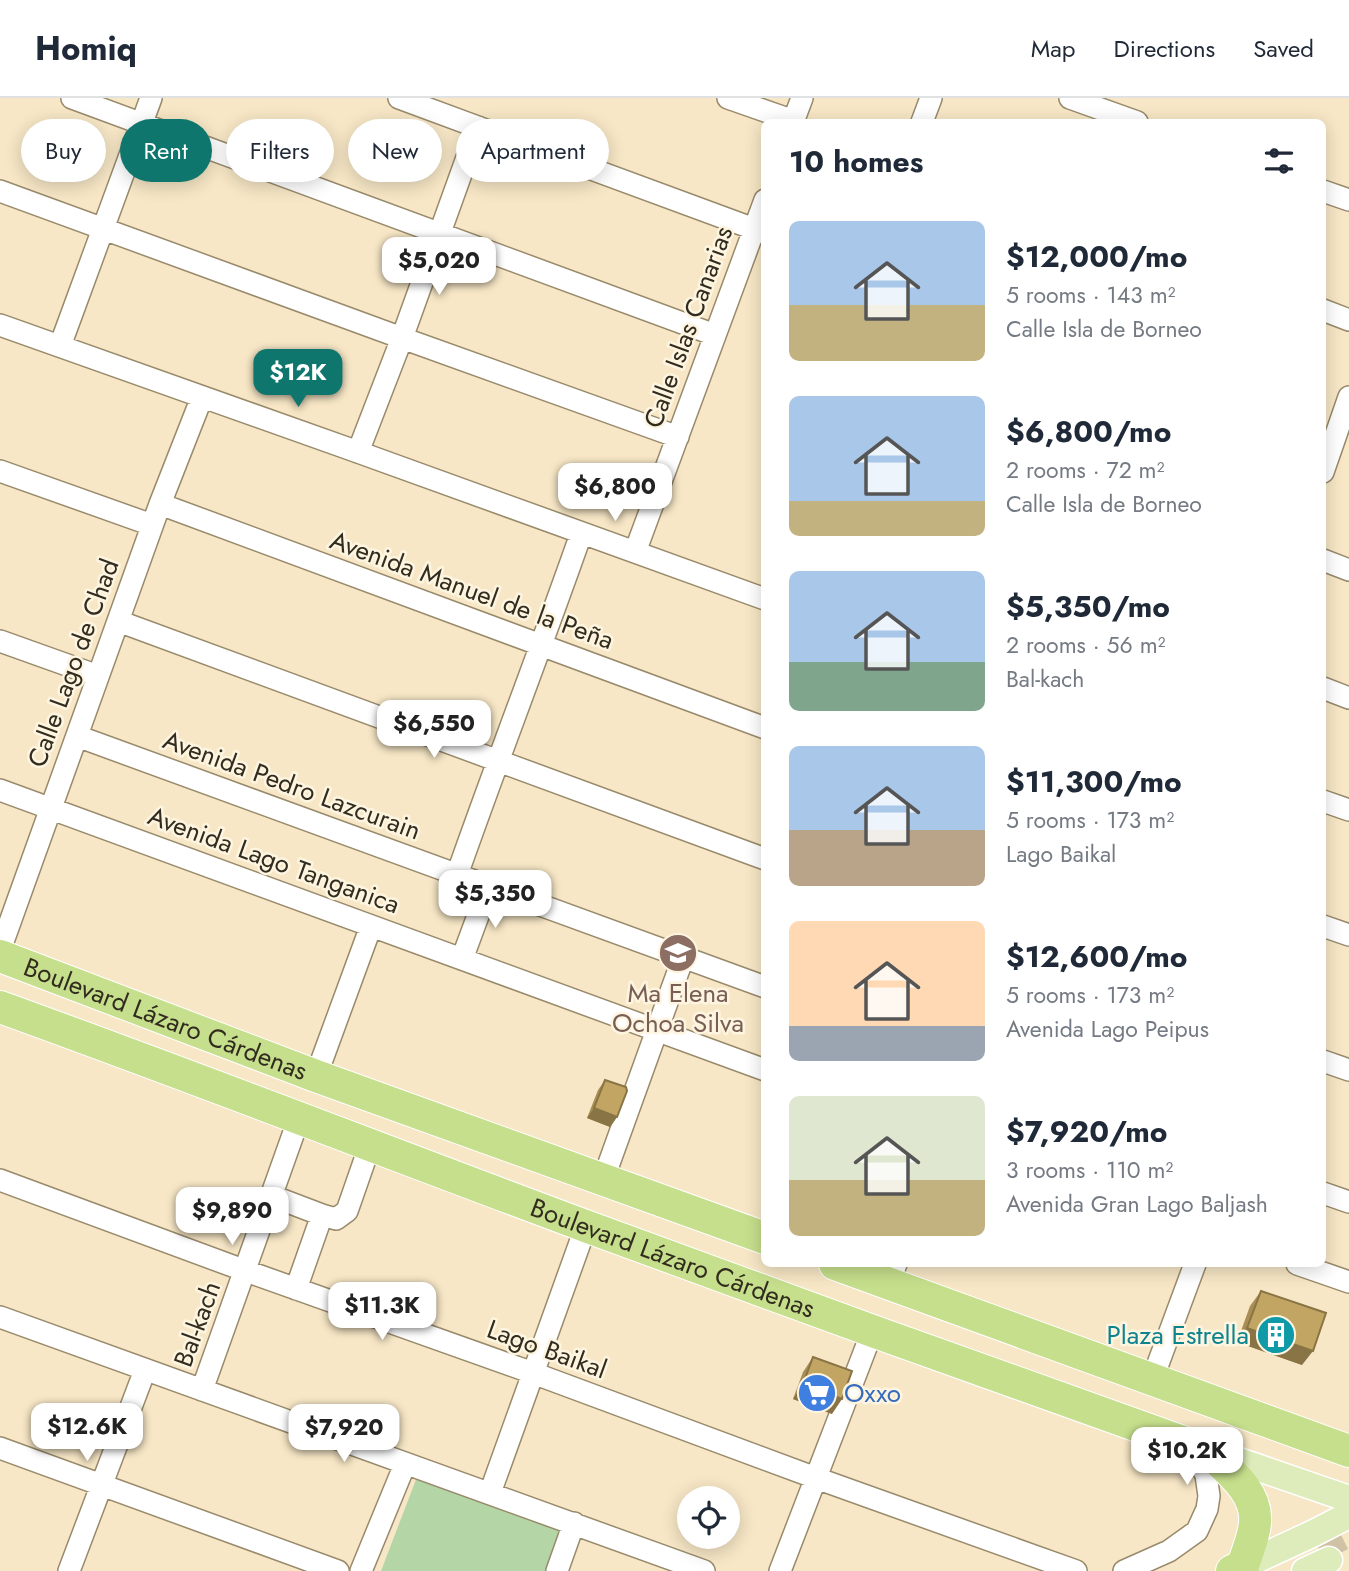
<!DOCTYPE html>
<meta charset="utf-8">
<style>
:root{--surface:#fff;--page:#f2f2f3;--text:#1f2937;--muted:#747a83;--line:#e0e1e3;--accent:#0f766e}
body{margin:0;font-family:Jost,sans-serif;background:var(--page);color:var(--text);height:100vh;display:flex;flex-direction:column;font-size:26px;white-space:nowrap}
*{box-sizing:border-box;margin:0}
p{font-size:23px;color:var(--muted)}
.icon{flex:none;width:38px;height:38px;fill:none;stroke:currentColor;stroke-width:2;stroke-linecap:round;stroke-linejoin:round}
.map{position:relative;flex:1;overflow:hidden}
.details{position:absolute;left:761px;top:21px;width:565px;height:1148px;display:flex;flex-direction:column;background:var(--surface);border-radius:10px;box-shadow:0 4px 18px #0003}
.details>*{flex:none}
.banner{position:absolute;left:21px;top:21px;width:635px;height:63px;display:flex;gap:14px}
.controls{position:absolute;left:677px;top:1388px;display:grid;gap:14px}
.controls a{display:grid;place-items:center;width:63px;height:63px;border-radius:50%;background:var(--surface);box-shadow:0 4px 18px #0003;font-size:35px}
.price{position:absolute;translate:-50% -60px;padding:0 16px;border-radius:14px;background:#fff;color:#222;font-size:23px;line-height:46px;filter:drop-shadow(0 2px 4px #0008)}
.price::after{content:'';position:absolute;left:50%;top:42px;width:21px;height:16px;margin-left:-10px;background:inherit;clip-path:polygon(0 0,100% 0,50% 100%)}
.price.active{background:var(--accent);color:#fff}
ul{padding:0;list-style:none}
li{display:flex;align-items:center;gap:21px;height:175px;padding:0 28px}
li span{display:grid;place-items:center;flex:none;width:196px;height:140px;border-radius:10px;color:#555}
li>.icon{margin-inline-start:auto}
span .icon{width:84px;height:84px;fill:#fffc;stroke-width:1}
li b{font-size:30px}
h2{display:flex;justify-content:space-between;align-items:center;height:84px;padding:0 28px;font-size:30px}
.pill{padding:0 24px;border-radius:32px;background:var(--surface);box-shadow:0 4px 18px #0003;font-size:24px;line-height:63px}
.pill.active{background:var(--accent);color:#fff}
header{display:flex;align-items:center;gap:42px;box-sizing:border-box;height:98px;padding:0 35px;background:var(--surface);border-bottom:2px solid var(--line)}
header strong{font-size:33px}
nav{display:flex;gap:38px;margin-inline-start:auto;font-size:24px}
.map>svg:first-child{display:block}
.green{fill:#b4d5a5}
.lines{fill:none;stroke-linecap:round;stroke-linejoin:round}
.major-tunnel{stroke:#d0c2a5;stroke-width:26;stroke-dasharray:26 13;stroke-linecap:butt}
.minor-casing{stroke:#988a6b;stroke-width:24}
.major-casing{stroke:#fff;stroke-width:29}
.highway-casing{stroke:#fff;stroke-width:34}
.minor{stroke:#fff;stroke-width:21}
.major{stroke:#ddecba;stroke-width:26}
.highway{stroke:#c6df8c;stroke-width:32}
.wall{fill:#a88e55}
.shaded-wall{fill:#887445}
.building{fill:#c3a563;stroke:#887445;stroke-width:2}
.labels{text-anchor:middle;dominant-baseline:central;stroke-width:5;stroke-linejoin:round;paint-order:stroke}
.street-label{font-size:26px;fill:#322c1f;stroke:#fef5e1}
.education-label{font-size:26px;fill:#785e54;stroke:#fef5e1}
.culture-label{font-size:26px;fill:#0d838f;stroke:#fef5e1;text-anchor:end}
.shop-label{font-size:26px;fill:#366cbe;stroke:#fef5e1;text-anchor:start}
</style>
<header>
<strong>Homiq</strong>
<nav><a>Map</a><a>Directions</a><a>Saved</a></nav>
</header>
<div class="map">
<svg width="1349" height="1473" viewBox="0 0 1349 1473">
<rect width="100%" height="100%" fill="#f7e7c6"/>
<!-- green -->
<path class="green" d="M417,1379L564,1434L549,1473H381Z"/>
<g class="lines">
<!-- major-tunnel -->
<path class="major-tunnel" d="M1319,1451L1349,1436"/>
<!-- minor casing -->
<g class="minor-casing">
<path id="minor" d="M72,0L715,237
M399,0L765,135
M728,0L794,23
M1070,0L1137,24
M793,24L802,0
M922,24L931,0
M0,93L402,240L678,339
M1323,93L1349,102
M1323,212L1349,222
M0,227L358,354L765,501
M60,248L151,0
M358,354L402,240L478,29
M0,373L152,427
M1323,374L1349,299
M160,406L765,630
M635,454L765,102
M1323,462L1349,472
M118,523L765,761
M0,543L98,578
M1323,590L1349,600
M77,638L765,889
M0,692L765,972
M1323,703L1349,712
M457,777C497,663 541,550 581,436
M1323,828L1349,837
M0,852L160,406L202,299
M462,861L489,788
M1323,963L1349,972
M316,978L371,828
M0,1082L246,1173L533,1275L816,1380L1076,1473
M603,1082L683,860
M1323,1095L1349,1104
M272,1098L322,1117L296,1191
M322,1117L336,1121L347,1113L370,1047
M1297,1166L1349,1184
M889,1185L896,1166
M0,1219L704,1473
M1152,1282L1195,1166
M202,1292L299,1020
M0,1350L338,1473
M490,1395L586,1128
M69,1473L145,1272
M361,1473L405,1366
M557,1473L574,1425
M780,1473L872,1234
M1124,1473L1169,1453L1197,1433L1207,1411L1209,1398L1206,1377L1189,1346"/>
</g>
<!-- major casing -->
<g class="major-casing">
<path id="major" d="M1210,1353L1349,1401
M1243,1468L1314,1435L1349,1417
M1305,1473L1329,1462"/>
</g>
<!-- highway casing -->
<g class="highway-casing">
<g id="highway">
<path id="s1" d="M0,858L316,978L765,1140"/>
<path id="s2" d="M0,909C197,980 392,1056 588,1129C794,1205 1001,1280 1208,1353C1228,1372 1258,1394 1255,1425C1254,1439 1247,1454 1243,1468L1232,1473"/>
<path d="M835,1166L1349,1353"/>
</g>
</g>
<!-- minor -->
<use href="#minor" class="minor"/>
<!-- major -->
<use href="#major" class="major"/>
<!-- highway -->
<use href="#highway" class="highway"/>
</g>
<!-- wall -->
<path class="wall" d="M605,982L617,1019L610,1029L587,1020L598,992Z
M1261,1193L1302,1267L1237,1244L1250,1208Z
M813,1259L832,1316L793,1301L803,1274Z"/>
<!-- shaded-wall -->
<path class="shaded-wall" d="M594,1010L617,1019L610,1029L587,1020Z
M1247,1230L1313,1253L1302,1267L1237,1244Z
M803,1286L842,1301L832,1316L793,1301Z"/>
<!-- building -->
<path class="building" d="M605,982L626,989L627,993L617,1019L594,1010Z
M1261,1193L1326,1215L1313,1253L1247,1230Z
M813,1259L852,1273L842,1301L803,1286Z"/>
<!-- icons -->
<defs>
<g id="school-disc" transform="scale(2.0125)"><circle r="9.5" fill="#8d6e63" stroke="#fef5e1"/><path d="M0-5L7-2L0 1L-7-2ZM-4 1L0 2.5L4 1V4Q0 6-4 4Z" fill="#fff"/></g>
<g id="building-disc" transform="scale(2.0125)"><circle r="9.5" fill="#0f9aa8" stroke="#fef5e1"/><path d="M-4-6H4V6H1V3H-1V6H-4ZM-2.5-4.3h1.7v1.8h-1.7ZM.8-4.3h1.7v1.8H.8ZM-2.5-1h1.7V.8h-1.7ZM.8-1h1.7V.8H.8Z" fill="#fff"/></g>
<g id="supermarket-disc" transform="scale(2.0125)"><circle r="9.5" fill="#3f7fe0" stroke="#fef5e1"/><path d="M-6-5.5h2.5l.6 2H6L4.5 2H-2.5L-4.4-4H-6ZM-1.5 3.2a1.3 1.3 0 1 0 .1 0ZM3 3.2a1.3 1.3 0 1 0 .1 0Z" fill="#fff"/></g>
</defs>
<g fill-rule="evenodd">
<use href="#school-disc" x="678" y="855"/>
<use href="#building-disc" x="1276" y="1237"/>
<use href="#supermarket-disc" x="817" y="1295"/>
</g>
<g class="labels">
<!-- street labels -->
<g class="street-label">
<text transform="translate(688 229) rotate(-70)">Calle Islas Canarias</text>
<text transform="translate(472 492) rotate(20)">Avenida Manuel de la Peña</text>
<text transform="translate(73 565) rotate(-70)">Calle Lago de Chad</text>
<text transform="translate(292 687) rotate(20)">Avenida Pedro Lazcurain</text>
<text transform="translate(274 762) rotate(20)">Avenida Lago Tanganica</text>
<text stroke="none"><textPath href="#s1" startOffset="177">Boulevard Lázaro Cárdenas</textPath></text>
<text stroke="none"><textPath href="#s2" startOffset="718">Boulevard Lázaro Cárdenas</textPath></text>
<text transform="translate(197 1226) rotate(-70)">Bal-kach</text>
<text transform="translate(547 1251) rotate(20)">Lago Baikal</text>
</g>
<!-- education labels -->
<g class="education-label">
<text x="678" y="895">Ma Elena<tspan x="678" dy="30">Ochoa Silva</tspan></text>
</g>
<!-- culture labels -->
<g class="culture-label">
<text x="1249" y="1237">Plaza Estrella</text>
</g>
<!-- shop labels -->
<g class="shop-label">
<text x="844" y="1295">Oxxo</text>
</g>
</g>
</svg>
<div class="controls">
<a><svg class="icon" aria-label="locate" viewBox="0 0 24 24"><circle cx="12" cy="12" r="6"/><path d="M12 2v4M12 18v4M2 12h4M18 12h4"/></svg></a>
</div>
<b class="price" style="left:439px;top:199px">$5,020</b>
<b class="price active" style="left:298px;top:311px">$12K</b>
<b class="price" style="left:615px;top:425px">$6,800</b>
<b class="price" style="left:434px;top:662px">$6,550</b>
<b class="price" style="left:495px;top:832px">$5,350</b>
<b class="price" style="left:232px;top:1149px">$9,890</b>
<b class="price" style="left:382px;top:1244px">$11.3K</b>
<b class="price" style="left:87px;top:1365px">$12.6K</b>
<b class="price" style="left:344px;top:1366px">$7,920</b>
<b class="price" style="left:1187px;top:1389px">$10.2K</b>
<div class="banner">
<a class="pill">Buy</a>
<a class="pill active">Rent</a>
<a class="pill">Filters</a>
<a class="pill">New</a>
<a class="pill">Apartment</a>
</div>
<section class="details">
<h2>10 homes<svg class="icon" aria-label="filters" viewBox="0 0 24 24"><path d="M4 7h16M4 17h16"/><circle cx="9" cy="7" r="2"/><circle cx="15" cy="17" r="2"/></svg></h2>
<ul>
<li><span style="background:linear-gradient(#a9c7e8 60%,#c2b280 0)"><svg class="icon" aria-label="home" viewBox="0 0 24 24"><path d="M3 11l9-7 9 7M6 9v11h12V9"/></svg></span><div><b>$12,000/mo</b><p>5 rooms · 143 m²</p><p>Calle Isla de Borneo</p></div></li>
<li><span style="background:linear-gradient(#a9c7e8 75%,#c2b280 0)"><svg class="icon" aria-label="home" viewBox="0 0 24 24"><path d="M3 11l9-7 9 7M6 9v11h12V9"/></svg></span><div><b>$6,800/mo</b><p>2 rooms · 72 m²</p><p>Calle Isla de Borneo</p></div></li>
<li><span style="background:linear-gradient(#a9c7e8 65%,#7fa58c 0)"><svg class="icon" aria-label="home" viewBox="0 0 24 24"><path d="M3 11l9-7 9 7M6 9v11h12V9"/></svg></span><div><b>$5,350/mo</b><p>2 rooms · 56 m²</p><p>Bal-kach</p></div></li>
<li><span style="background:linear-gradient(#a9c7e8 60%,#b9a48a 0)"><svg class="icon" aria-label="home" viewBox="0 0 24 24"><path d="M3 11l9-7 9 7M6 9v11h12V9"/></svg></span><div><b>$11,300/mo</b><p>5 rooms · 173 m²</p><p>Lago Baikal</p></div></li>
<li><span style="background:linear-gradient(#ffd9b3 75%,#9aa5b1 0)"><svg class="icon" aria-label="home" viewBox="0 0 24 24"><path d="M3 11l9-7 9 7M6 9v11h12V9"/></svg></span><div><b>$12,600/mo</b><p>5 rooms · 173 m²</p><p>Avenida Lago Peipus</p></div></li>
<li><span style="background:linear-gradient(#dfe7d0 60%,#c2b280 0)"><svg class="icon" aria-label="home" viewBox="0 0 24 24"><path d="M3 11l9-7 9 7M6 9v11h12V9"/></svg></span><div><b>$7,920/mo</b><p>3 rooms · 110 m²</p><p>Avenida Gran Lago Baljash</p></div></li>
</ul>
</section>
</div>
